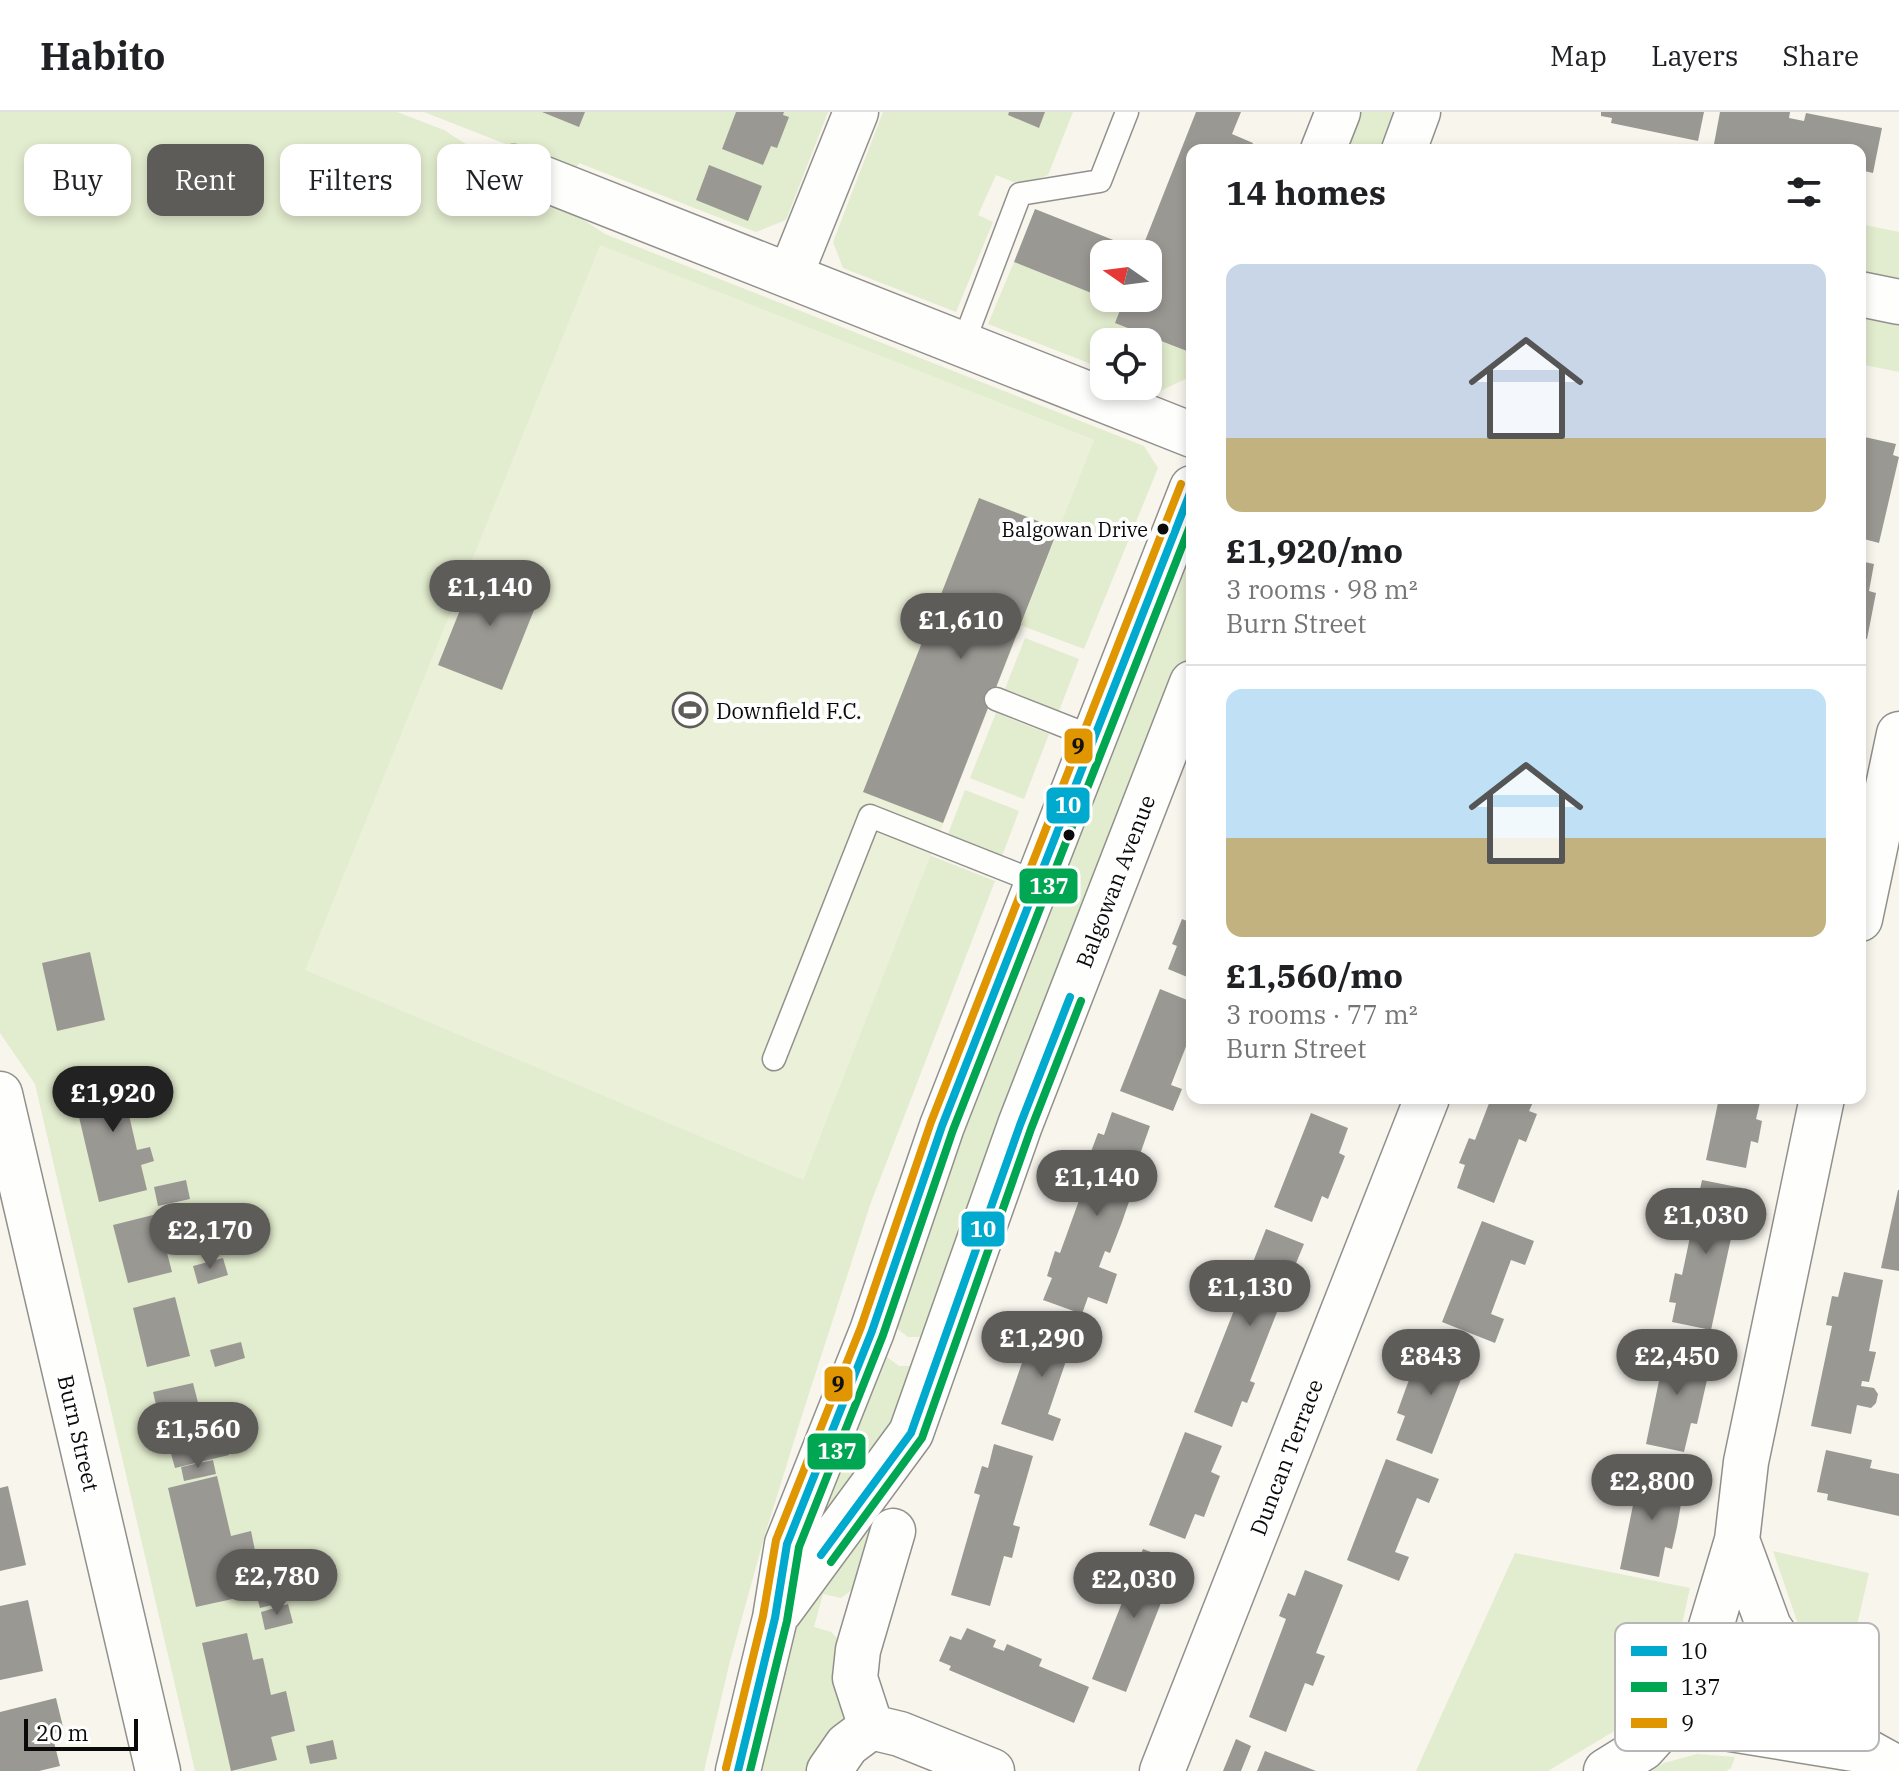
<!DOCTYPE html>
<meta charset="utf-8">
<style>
:root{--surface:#fff;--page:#f6f6f6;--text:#202124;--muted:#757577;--line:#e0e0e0;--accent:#5d5c59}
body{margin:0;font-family:"IBM Plex Serif",serif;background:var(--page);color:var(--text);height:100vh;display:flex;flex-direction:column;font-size:30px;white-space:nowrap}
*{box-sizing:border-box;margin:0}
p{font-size:26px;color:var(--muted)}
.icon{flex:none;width:44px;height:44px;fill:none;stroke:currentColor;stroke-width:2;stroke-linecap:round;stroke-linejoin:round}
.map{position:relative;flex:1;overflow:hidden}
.details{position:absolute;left:1186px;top:32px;width:680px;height:960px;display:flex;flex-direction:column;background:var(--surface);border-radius:16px;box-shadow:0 4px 12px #0003}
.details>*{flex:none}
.top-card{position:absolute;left:24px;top:32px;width:760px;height:72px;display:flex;gap:16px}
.needle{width:52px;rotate:284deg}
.fabs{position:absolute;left:1090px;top:128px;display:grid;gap:16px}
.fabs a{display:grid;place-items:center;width:72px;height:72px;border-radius:16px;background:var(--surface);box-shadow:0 4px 12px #0003;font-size:40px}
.scale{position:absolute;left:24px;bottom:20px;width:114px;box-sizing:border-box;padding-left:8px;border:4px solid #0a0a0a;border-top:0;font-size:22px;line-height:28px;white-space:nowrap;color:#0a0a0a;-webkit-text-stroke:6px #fff;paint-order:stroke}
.price{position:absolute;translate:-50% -68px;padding:0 18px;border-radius:28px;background:var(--accent);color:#fff;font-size:26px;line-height:52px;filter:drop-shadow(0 2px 4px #0008)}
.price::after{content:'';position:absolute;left:50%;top:48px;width:24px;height:18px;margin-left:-12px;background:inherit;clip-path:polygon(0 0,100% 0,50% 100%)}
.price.selected{background:#222;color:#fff}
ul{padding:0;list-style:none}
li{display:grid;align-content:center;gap:16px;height:424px;padding:0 40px}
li+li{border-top:2px solid var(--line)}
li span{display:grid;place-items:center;height:248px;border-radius:16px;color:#555}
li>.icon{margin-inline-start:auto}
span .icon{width:144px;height:144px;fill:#fffc;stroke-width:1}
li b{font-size:34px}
h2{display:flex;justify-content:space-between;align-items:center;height:96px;padding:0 40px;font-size:34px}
.pill{padding:0 28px;border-radius:16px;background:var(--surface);box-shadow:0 4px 12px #0003;font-size:28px;line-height:72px}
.pill.selected{background:var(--accent);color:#fff}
header{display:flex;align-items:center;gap:48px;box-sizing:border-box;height:112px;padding:0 40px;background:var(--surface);border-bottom:2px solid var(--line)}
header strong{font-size:38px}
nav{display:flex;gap:44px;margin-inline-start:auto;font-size:28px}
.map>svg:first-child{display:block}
.green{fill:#e2ecce}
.pitch{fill:#ebf0d8}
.building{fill:#9a9893}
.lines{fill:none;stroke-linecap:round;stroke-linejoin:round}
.service-casing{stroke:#91908c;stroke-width:25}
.minor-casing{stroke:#91908c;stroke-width:47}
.tertiary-casing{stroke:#91908c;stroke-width:47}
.service{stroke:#fefefc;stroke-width:22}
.minor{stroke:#fefefc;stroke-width:44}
.tertiary{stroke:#fefefc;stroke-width:44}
.bus-1-casing{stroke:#fff;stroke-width:14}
.bus-2-casing{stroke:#fff;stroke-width:14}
.bus-3-casing{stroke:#fff;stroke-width:14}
.bus-1{stroke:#00a9ce;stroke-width:8}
.bus-2{stroke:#00a651;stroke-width:8}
.bus-3{stroke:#df9601;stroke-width:8}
.bus-dot{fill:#0a0a0a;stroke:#fff;stroke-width:3}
.labels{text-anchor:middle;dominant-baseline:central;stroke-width:8;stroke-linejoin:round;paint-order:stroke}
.bus-label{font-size:20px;fill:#0a0a0a;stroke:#fff;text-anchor:end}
.poi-label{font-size:22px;fill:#0a0a0a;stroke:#fff;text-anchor:start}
.street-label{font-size:22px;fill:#0a0a0a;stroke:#fff}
.key{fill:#fff;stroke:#b6b6b6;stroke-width:2}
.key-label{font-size:22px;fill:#0a0a0a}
.line-badge{stroke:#fff;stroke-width:3}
.badge-label{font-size:22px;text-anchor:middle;font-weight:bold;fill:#fff}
.pale-badge-label{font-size:22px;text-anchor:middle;font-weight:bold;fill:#111}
</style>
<header>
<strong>Habito</strong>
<nav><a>Map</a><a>Layers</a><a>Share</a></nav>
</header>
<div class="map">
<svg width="1899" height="1659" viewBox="0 0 1899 1659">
<rect width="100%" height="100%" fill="#f8f5ed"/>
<!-- green -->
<path class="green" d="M0,0H397L444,18L605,122L1144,334L1158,356L1084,537L1020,513L1094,328L600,134L803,1068L929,743L995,769L870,1093L803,1300L764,1426L730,1549L704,1659H195L35,972L0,921Z
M424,0H828L786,108L756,120L579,51L574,59Z
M883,0H1073L1048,63L1021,73L996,63L978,103L993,110L956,200L843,156L833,130Z
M1352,0H1407L1392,38H1337Z
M1860,112L1899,120V170L1860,162Z
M1014,150L1122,193L1116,211L1192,241V264L1160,279L1147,274L1148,230H1104V257L988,212Z
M1860,204L1899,212V260L1860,252Z
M1192,406V545L925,1225H908L891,1212Z
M1025,526L1079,547L1059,599L1005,577Z
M996,601L1049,622L1024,687L970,666Z
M965,678L1019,699L1002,744L948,722Z
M879,1239L899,1254H925L903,1313L814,1432L822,1372Z
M859,1403L877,1406L857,1474L841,1486L823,1482L814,1515L831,1520L843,1532L847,1607L808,1659H756L801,1485Z
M1773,1439L1869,1461L1843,1574L1799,1515Z
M1515,1441L1690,1476L1675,1543L1657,1581L1626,1612L1548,1659H1416Z
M1697,1642L1735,1645L1731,1656L1726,1659H1651L1664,1651Z"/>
<!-- pitch -->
<path class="pitch" d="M600,133L1094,328L803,1068L305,858Z"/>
<!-- building -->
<path class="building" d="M542,0H585L579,15Z
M736,0H784L783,3L789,5L777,36L771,34L763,53L722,37Z
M1009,0H1045L1039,16L1008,3Z
M1196,0H1241L1232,22L1253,31L1250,38H1192V241L1115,211L1122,193L1105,186H1148V142H1104V186L1014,150L1035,97L1141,139Z
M1601,0H1704L1698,29L1611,11L1612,6L1601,4Z
M1720,0H1790L1789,6L1804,9L1806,1L1882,16L1873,61L1860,58V38H1742L1714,32Z
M709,53L762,74L748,109L696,88Z
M1860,324L1896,332L1893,343L1899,345L1879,431L1860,426Z
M979,386L1058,417L943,711L863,680Z
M1860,449L1874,452L1869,479L1876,481L1867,527L1860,525Z
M478,453L542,478L502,578L438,553Z
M1192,797V867L1168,857L1177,834L1172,832L1182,807L1187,809Z
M90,840L105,908L57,919L42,851Z
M1160,877L1192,890V919L1171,973L1182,977L1173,999L1120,979Z
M119,960L124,981L155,973L160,995L129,1003L137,1038L150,1035L154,1049L141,1053L147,1078L99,1090L71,971Z
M1491,986H1535L1529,999L1537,1002L1526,1030L1519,1027L1494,1091L1457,1076L1465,1053L1459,1051L1469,1026L1475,1028Z
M1719,986H1761L1756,1007L1762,1009L1758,1031L1751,1029L1746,1056L1706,1048Z
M1112,1000L1150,1014L1128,1076L1133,1078L1122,1110L1110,1141L1105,1139L1099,1155L1117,1162L1107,1192L1088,1185L1082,1202L1043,1188L1052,1166L1047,1164L1055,1139L1060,1141L1094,1047L1089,1045L1098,1021L1104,1023Z
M1311,1001L1348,1016L1339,1041L1345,1044L1328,1087L1322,1084L1312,1110L1274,1095Z
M186,1068L190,1087L158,1094L154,1075Z
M1702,1068L1742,1076L1711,1218L1672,1210L1676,1191L1669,1190L1675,1161L1682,1163Z
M1898,1078H1899V1159L1881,1156Z
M157,1102L172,1160L128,1171L113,1113Z
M1482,1109L1534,1129L1525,1153L1511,1148L1491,1202L1504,1207L1495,1231L1442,1210Z
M1266,1117L1304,1132L1294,1156L1300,1158L1291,1180L1286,1177L1250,1269L1255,1271L1247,1291L1242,1289L1232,1315L1194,1300Z
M223,1146L228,1163L198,1172L193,1154Z
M1844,1160L1883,1168L1869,1239L1876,1240L1869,1270L1862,1269L1861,1274L1874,1276L1878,1282L1876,1291L1871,1296L1857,1293L1851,1322L1811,1314L1832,1214L1826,1213L1832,1184L1838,1185Z
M175,1185L190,1244L147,1255L133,1196Z
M1037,1207L1088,1225L1081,1248L1068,1243L1048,1302L1061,1307L1053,1329L1001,1312Z
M241,1230L245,1246L215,1255L210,1238Z
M1433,1230L1470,1244L1432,1342L1396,1328L1405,1304L1397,1301L1406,1276L1415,1252L1424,1255Z
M1667,1230L1706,1238L1700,1267L1707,1268L1697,1312L1691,1311L1684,1340L1646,1332Z
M193,1271L204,1314L221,1310L229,1343L175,1356L170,1338L167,1339L153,1280Z
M1185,1320L1222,1334L1211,1360L1220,1364L1212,1384L1204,1405L1195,1402L1185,1427L1149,1413Z
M994,1332L1033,1344L1013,1413L1020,1415L1012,1446L1004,1444L990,1494L951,1483L980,1383L974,1381L982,1354L988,1356Z
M1826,1338L1872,1348L1870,1356L1899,1362V1404L1827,1388L1828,1382L1817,1380Z
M1386,1347L1439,1367L1429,1391L1417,1386L1395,1440L1409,1445L1399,1469L1347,1448Z
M213,1348L216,1362L184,1369L181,1355Z
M1641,1354L1681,1363L1675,1391L1681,1392L1677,1415L1672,1437L1665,1435L1659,1465L1620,1457Z
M217,1364L231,1424L251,1419L258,1453L255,1460L241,1464L246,1484L196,1495L168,1376Z
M8,1374L26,1453L0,1459V1376Z
M1143,1437L1177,1450L1126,1580L1092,1567Z
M1305,1458L1343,1473L1316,1541L1325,1544L1313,1574L1305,1571L1286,1620L1249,1605L1286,1507L1279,1504L1288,1481L1295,1484Z
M287,1473L291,1488L260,1496L256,1481Z
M28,1488L43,1559L0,1568V1494Z
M288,1492L293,1511L265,1518L261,1500Z
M967,1516L996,1528L993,1535L1004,1539L1007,1532L1042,1547L1039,1554L1089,1575L1074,1611L949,1558L951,1554L939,1549L950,1524L961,1528Z
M247,1521L253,1548L263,1546L271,1583L286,1579L295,1619L271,1625L277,1648L231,1659L202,1531Z
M56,1586L64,1619L52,1622L60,1654L39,1659H0V1600Z
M1236,1627L1251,1634L1241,1659H1223Z
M333,1628L337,1647L310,1652L306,1634Z
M1265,1639L1316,1659H1257Z"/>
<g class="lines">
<!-- service casing -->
<g class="service-casing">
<path id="service" d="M963,232L1020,82L1100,69L1127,0
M996,587L1095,626
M774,947L870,704L1039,771"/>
</g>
<!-- minor casing -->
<g class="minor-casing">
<path id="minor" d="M514,55L1192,323
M790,164L856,0
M1860,182L1899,190
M1860,807L1899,622
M0,982L158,1659
M1822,986L1746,1350L1737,1428L1769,1515L1820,1592L1866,1639L1899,1657
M1669,1607L1866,1639
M871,1615L855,1566L858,1538L893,1419
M871,1615L900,1622L992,1659
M829,1659L847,1633L871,1615
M1162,1659L1427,986
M1606,1659L1643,1636L1669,1607L1694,1571L1737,1428"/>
</g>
<!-- tertiary casing -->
<g class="tertiary-casing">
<path id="tertiary" d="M1323,38L1338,0
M1404,38L1418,0
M780,1499L911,1321L1020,1013L1192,571
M738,1659L775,1506L787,1432L872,1219L942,1014L1192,376"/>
</g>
<!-- service -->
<use href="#service" class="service"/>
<!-- minor -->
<use href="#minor" class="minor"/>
<!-- tertiary -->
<use href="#tertiary" class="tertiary"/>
<!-- bus-1 casing -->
<g class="bus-1-casing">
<path id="bus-1" d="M821,1443L911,1321L1020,1013L1070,885
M738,1659L775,1506L787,1432L872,1219L942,1014L1192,376"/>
</g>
<!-- bus-2 casing -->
<g class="bus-2-casing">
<path id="bus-2" d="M831,1450L922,1326L1031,1017L1081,889
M750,1659L787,1509L799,1435L883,1223L953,1018L1192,409"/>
</g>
<!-- bus-3 casing -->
<g class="bus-3-casing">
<path id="bus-3" d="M726,1656L763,1504L776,1428L861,1215L931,1010L1181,372"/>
</g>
<!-- bus-1 -->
<use href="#bus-1" class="bus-1"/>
<!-- bus-2 -->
<use href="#bus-2" class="bus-2"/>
<!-- bus-3 -->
<use href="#bus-3" class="bus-3"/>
</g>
<!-- icons -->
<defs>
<g id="stadium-ring" transform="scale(1.8)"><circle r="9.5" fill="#fff" stroke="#5d5c59" stroke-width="1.5"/><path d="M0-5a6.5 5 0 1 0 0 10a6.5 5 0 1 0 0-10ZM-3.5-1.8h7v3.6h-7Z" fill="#5d5c59"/></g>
</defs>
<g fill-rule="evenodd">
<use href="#stadium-ring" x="690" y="598"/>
</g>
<!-- markers -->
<g class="bus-dot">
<circle cx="1163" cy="417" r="7"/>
<circle cx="1069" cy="723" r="7"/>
</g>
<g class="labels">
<!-- bus labels -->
<g class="bus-label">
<text x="1148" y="417">Balgowan Drive</text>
</g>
<!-- poi labels -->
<g class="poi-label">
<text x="716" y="598">Downfield F.C.</text>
</g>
<!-- street labels -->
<g class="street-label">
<text transform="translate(1115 769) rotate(-69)">Balgowan Avenue</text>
<text transform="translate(79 1321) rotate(77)">Burn Street</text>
<text transform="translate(1286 1345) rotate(-69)">Duncan Terrace</text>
</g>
</g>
<!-- legend -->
<rect x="1615" y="1511" width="264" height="128" rx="12" class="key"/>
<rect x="1631" y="1534" width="36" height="10" fill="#00a9ce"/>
<rect x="1631" y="1570" width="36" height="10" fill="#00a651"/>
<rect x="1631" y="1606" width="36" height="10" fill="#df9601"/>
<g class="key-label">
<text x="1681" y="1547">10</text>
<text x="1681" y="1583">137</text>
<text x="1681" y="1619">9</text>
</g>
<g class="line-badge">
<rect x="1063" y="615" width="31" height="38" rx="8" fill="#df9601"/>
<rect x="1045" y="674" width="46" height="39" rx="8" fill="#00a9ce"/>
<rect x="1018" y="755" width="61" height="38" rx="8" fill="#00a651"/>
<rect x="960" y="1098" width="46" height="38" rx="8" fill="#00a9ce"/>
<rect x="823" y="1253" width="31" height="38" rx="8" fill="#df9601"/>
<rect x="806" y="1320" width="61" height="39" rx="8" fill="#00a651"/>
</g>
<g class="badge-label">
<text x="1068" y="701">10</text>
<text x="1049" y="782">137</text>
<text x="983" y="1125">10</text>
<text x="837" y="1347">137</text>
</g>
<g class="pale-badge-label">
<text x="1078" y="642">9</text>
<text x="838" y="1280">9</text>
</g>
</svg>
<div class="fabs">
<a><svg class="needle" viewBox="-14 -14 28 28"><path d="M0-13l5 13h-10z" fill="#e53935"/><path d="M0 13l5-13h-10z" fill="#757577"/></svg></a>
<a><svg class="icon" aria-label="locate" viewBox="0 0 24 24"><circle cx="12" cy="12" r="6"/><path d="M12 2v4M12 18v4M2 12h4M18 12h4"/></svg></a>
</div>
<div class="scale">20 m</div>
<b class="price" style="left:490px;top:516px">£1,140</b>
<b class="price" style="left:961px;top:549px">£1,610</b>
<b class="price selected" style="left:113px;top:1022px">£1,920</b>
<b class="price" style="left:1097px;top:1106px">£1,140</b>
<b class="price" style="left:1706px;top:1144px">£1,030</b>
<b class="price" style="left:210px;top:1159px">£2,170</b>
<b class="price" style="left:1250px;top:1216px">£1,130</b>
<b class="price" style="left:1042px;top:1267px">£1,290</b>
<b class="price" style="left:1431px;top:1285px">£843</b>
<b class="price" style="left:1677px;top:1285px">£2,450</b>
<b class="price" style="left:198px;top:1358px">£1,560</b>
<b class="price" style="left:1652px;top:1410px">£2,800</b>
<b class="price" style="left:277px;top:1505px">£2,780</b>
<b class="price" style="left:1134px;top:1508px">£2,030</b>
<div class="top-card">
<a class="pill">Buy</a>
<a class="pill selected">Rent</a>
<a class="pill">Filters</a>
<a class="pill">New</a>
</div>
<section class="details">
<h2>14 homes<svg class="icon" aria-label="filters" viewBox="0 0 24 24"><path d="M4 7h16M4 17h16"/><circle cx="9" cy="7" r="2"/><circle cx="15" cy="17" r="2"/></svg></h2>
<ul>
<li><span style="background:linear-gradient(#c9d6e8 70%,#c2b280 0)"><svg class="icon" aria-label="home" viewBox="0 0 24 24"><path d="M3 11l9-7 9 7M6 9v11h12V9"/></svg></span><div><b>£1,920/mo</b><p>3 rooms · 98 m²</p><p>Burn Street</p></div></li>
<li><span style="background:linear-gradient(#bfe0f5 60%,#c2b280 0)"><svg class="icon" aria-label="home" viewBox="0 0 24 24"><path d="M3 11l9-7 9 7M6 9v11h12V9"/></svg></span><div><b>£1,560/mo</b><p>3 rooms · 77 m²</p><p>Burn Street</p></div></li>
</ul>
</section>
</div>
